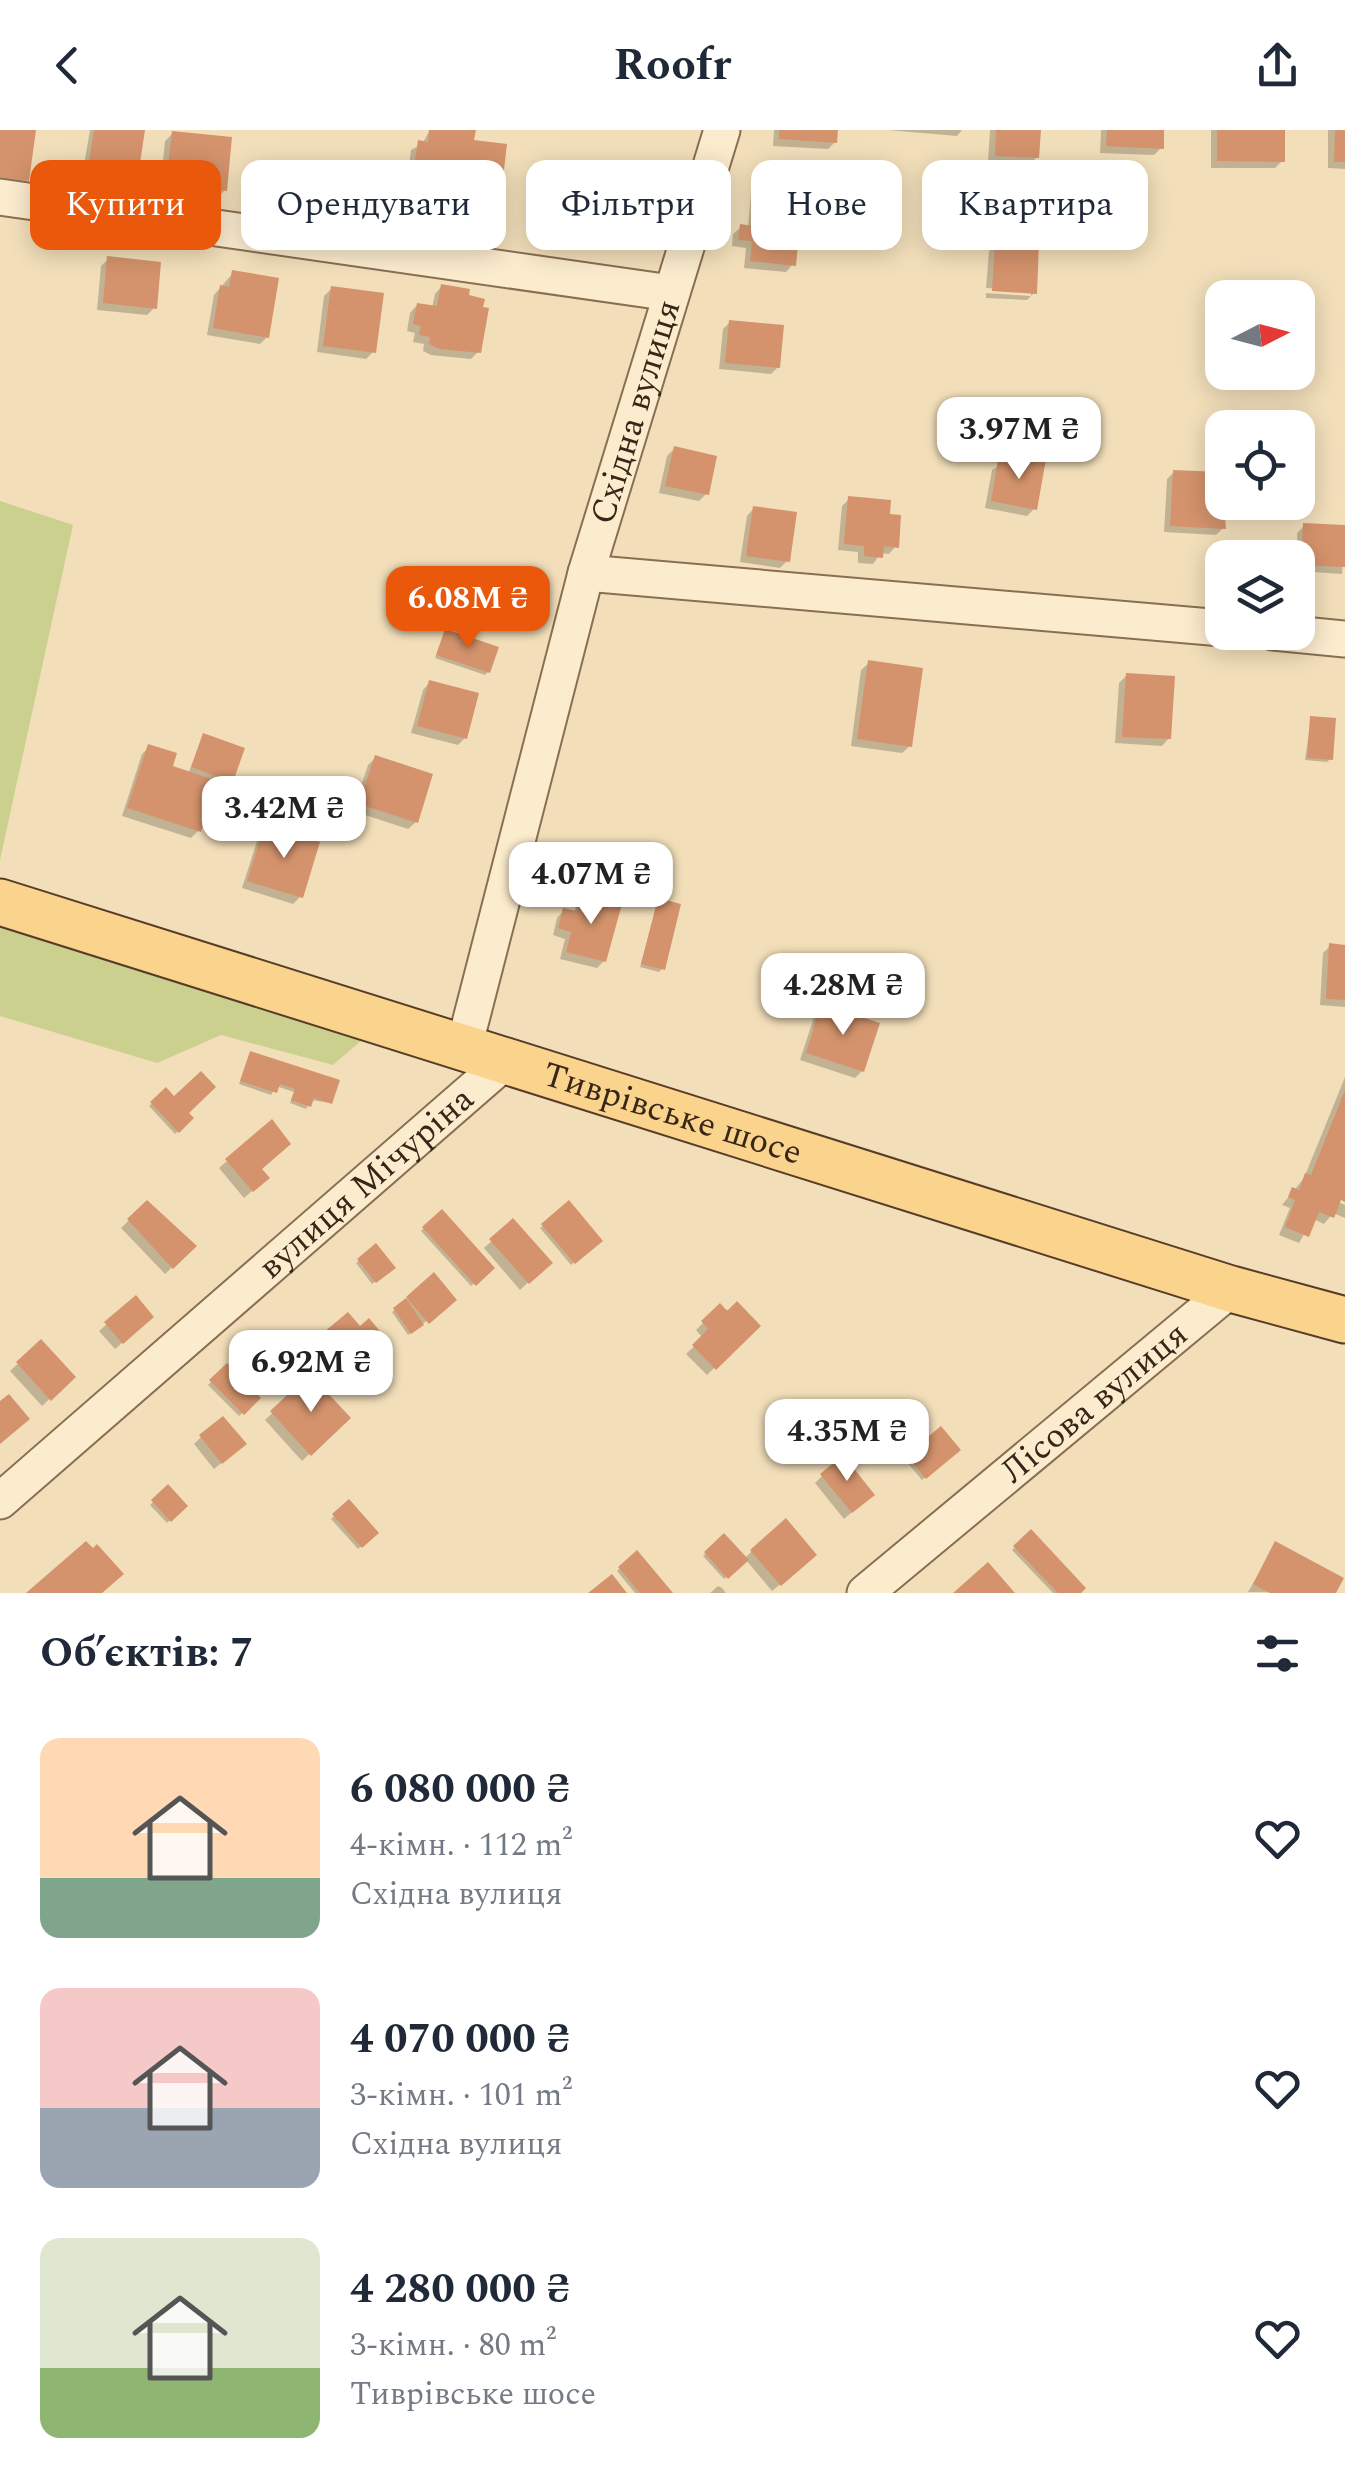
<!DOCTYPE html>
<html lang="uk">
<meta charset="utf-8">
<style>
:root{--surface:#fff;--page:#f6f6f7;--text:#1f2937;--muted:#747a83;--accent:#ea580c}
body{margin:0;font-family:Spectral,serif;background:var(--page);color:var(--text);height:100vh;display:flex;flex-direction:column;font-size:38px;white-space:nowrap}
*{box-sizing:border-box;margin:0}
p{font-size:32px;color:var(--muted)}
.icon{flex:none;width:55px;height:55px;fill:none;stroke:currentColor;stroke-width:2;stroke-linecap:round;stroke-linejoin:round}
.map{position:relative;height:1463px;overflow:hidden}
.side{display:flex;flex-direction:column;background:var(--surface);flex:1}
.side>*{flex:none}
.guide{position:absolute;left:30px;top:30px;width:1285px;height:90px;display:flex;gap:20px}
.needle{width:65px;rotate:84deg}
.fabs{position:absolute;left:1205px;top:150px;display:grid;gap:20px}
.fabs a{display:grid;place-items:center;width:110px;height:110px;border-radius:20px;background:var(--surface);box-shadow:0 5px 25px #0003;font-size:50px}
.price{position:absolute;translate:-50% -85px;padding:0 22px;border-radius:20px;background:#fff;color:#222;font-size:32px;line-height:65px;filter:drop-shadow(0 2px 5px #0008)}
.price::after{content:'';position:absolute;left:50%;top:60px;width:30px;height:22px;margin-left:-15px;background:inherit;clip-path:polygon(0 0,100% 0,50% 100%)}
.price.active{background:var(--accent);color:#fff}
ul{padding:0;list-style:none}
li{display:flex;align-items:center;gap:30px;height:250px;padding:0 40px}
li span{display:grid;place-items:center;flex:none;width:280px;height:200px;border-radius:20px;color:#555}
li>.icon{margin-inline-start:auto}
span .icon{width:120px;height:120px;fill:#fffc;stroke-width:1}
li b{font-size:42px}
h2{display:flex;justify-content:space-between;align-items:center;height:120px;padding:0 40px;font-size:42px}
.chip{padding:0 35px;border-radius:20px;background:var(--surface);box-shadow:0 5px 25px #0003;font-size:35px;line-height:90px}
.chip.active{background:var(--accent);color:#fff}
header{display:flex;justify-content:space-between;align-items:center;height:130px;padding:0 40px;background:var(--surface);font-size:45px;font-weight:700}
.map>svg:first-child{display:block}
.green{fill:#cbd08e}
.shadow{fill:#0003}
.building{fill:#d4936c}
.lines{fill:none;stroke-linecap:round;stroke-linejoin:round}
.minor-casing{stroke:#8a6e53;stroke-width:39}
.major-casing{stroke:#573c28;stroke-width:49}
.minor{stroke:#fcecce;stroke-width:35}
.major{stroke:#fad38d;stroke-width:45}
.labels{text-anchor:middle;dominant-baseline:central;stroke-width:8;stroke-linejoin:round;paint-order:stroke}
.street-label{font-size:35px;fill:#382719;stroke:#f9e9ca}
</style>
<header><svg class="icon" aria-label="back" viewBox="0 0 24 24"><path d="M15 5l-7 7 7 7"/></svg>Roofr<svg class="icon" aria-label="share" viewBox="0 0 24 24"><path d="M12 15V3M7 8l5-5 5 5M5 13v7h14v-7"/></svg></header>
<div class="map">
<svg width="1345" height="1463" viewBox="0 0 1345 1463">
<rect width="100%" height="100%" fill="#f2dfba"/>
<!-- green -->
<path class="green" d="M0,371L73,395L0,730Z
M0,772L383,892L333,935L221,905L157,933L0,886Z"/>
<!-- shadow -->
<path class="shadow" d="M0,0H33L26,50L19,57L0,54Z
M90,0H143L134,58L126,65L80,58Z
M430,0H473L471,12L500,47L493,55L462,51L455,58L407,52L411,20L422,14Z
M774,0H836L835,12L828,19L773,16Z
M887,0H962L957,6Z
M990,0H1038L1037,27L1029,35L988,32Z
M1101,0H1162L1161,18L1154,25L1100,23Z
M1211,0H1282V31L1275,38H1211Z
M1328,0H1345V39L1328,38Z
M172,4L225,60L218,67L160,61L165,11Z
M1078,37L1095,79L1092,82L1071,80Z
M758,56L793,134L786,142L744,138L746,118L732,116L733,104L741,97L748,98L751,63Z
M996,114L1034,163L1027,170L986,168V163L1031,166V161L986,158L989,121Z
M108,129L154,178L147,185L97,180L101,136Z
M233,143L267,207L260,214L207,205L214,165Z
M442,156L479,221L471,229L431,225L423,221L424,214L413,212L415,203L407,201L410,183L417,175L432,178L435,164Z
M332,158L373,222L366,229L317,222L324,166Z
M730,192L778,237L771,244L719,239L723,199Z
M674,319L706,364L699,371L659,363L667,326Z
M1016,326L1034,379L1027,386L985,378L992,340Z
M1174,342L1222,344L1223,398L1216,405L1164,402L1167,349Z
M849,369L888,387L896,416L889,424L881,423L873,434L858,433V422L838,420L842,376Z
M754,378L788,430L780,438L740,432L747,386Z
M1304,396L1345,398L1342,444L1298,441L1297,403Z
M446,502L488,542L485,545L435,528Z
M869,533L910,616L902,623L851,616L861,540Z
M1126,546L1169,608L1162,616L1115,613L1119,553Z
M430,552L465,608L458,615L411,603L423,560Z
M1311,588L1330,629L1327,632L1305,630Z
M203,606L231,650L215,649L198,701L191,708L122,686L142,624L149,617L170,638L188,644Z
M375,628L416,692L408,699L353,681L368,635Z
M266,697L300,767L293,774L242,758L259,705Z
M582,766L604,831L597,838L560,829L565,809L553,805L557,788L564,780L573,783Z
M658,771L662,839L659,842L640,837Z
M1330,816L1345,817V877L1320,875L1323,823Z
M822,877L862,941L855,948L800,930L815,884Z
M251,923L330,973L311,970L306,979L290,973L294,962L276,956L271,965L239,954Z
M1345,947V1070L1338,1067V1072L1345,1075V1088L1333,1083L1324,1094L1313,1089L1299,1113L1279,1105L1290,1078L1282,1075L1304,1048Z
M166,961L191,988L175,1004L149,976Z
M271,993L259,1055L244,1068L219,1038Z
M147,1073L194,1116L165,1144L121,1098Z
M569,1074L599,1111L571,1135L540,1098Z
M442,1082L492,1138L471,1156L421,1101Z
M513,1092L549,1133L520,1160L484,1118Z
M376,1117L393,1138L372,1154L356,1133Z
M434,1146L446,1176L408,1205L392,1182Z
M135,1169L144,1194L115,1219L99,1201Z
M720,1176L757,1196L707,1245L686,1224L703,1208L696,1200Z
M347,1185L369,1207L371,1225L341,1250L312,1216Z
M41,1212L73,1247L42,1276L10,1241Z
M227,1236L258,1268L239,1286L208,1255Z
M310,1247L348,1288L302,1331L265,1290Z
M940,1300L958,1320L922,1350L905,1330Z
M201,1307L236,1321L214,1339L194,1314Z
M822,1346L865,1371L844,1389L815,1353Z
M168,1358L185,1376L167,1393L150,1375Z
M348,1372L376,1403L358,1419L331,1389Z
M1031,1403L1078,1463H1053L1012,1420Z
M724,1407L744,1429L752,1421L807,1432L772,1461L746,1430L724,1449L703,1426Z
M1276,1414L1333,1463L1248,1462Z
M637,1424L670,1463H635L617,1441Z
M718,1456L722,1458L726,1463H710Z"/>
<!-- building -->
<path class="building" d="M0,0H36L29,51L0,47Z
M94,0H145L136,59L86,51Z
M429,0H476L474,10L507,14L503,48L465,44L464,51L413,45L418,10L428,12Z
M779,0H838L837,13L779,9Z
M996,0H1041L1039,28L995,26Z
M1107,0H1164V19L1106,16Z
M1217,0H1285V32L1217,31Z
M1335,0H1345V32H1334Z
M172,1L232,7L227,61L166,55Z
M1077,34L1101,36L1097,80L1073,78Z
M758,53L803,58L796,136L750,131L752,111L738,110L740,94L754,96Z
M995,111L1039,113L1037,164L992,161Z
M107,126L161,132L157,179L103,173Z
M232,140L279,148L269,208L213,198L220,155L229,157Z
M441,154L470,159L469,165L485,169L483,177L489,178L481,223L439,219L429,214L430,207L419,205L421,196L413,194L417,173L437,176Z
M331,156L384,163L376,223L323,216Z
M729,190L784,195L780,238L725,233Z
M674,316L717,326L709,365L665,356Z
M1015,323L1046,329L1037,380L991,371L998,330L1013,333Z
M1173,340L1222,342L1226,399L1170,396Z
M848,366L891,370L890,384L901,385L899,418L884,416L883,428L864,426V416L844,414Z
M753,376L797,382L790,432L746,426Z
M1303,393L1345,395V437L1301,435Z
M445,499L499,517L490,543L436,525Z
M868,530L923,538L912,617L857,609Z
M1126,543L1175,546L1171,609L1122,607Z
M429,550L479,563L467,609L417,596Z
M1310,586L1336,588L1333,630L1307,628Z
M203,603L245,618L233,652L191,637Z
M148,614L177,623L173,636L217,651L201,702L127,678Z
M375,625L433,644L418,693L359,674Z
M265,694L320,712L303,768L247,751Z
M582,764L622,774L606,832L566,822L571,802L558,798L563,778L577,781Z
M658,768L681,774L665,840L641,834Z
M1329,813L1345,815V870L1326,869Z
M821,874L880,893L864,942L806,923Z
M250,921L340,950L332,974L314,968L311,977L291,970L295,959L280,954L277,963L240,951Z
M201,941L216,957L189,983L194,988L179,1003L150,972L166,957L174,966Z
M1345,960V1072L1341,1070L1334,1088L1319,1082L1309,1107L1285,1097L1295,1070L1288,1067L1292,1057L1299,1060L1305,1043L1311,1045Z
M272,989L291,1014L262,1039L270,1048L253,1062L225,1029Z
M147,1070L197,1116L173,1139L127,1089Z
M569,1070L603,1111L575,1134L541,1094Z
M442,1079L495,1138L476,1156L422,1097Z
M513,1088L553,1133L529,1154L489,1109Z
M376,1113L396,1138L376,1153L357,1129Z
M434,1142L457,1170L429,1194L406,1167Z
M136,1165L154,1187L123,1214L104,1192Z
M406,1168L424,1195L411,1204L393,1178Z
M737,1171L761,1196L716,1240L692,1215L708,1199L701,1191L720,1173L727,1181Z
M348,1182L360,1196L369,1188L379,1200L372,1206L382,1218L349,1245L318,1207Z
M41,1209L76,1247L51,1271L16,1232Z
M227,1233L261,1268L244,1285L209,1250Z
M310,1244L351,1288L311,1326L270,1281Z
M9,1264L30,1289L0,1314V1271Z
M223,1286L247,1314L222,1334L199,1305Z
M941,1296L961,1320L926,1349L906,1325Z
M843,1325L875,1365L852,1383L820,1344Z
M168,1354L188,1376L171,1392L151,1370Z
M349,1369L379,1403L362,1418L332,1384Z
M786,1388L817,1425L781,1456L750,1420Z
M1031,1399L1086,1458L1081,1463H1058L1013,1416Z
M724,1403L749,1430L728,1449L704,1422Z
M86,1411L93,1418L97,1414L124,1444L102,1463H26Z
M1275,1411L1344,1448L1336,1463H1270L1253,1454Z
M637,1420L673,1463H640L618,1437Z
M988,1432L1015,1463H953Z
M612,1444L627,1463H588Z"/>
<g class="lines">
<!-- minor casing -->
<g class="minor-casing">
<g id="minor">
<path d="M0,67L671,163"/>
<path d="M586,443L1222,498"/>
<path d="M1273,502L1345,509"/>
<path id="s1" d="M464,917L586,443L722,0"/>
<path id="s2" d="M0,1371L507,930"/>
<path id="s3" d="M865,1463L1231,1159"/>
</g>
</g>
<!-- major casing -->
<g class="major-casing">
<g id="major">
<path id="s4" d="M0,772L1231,1159L1345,1190"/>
</g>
</g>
<!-- minor -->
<use href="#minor" class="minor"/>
<!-- major -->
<use href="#major" class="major"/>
</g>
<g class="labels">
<!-- street labels -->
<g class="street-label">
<text stroke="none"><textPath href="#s1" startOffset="658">Східна вулиця</textPath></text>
<text stroke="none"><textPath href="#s4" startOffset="705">Тиврівське шосе</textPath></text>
<text stroke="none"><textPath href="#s2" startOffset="485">вулиця Мічуріна</textPath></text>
<text stroke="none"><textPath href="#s3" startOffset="298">Лісова вулиця</textPath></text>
</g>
</g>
</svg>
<div class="fabs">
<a><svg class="needle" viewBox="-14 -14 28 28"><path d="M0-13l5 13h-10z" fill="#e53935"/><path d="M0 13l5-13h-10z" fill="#747a83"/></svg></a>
<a><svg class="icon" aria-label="locate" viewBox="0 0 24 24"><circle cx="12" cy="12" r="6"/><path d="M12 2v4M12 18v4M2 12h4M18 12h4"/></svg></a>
<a><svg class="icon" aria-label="layers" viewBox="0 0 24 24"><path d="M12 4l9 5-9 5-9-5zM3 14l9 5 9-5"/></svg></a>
</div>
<b class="price" style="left:1019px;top:352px">3.97M ₴</b>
<b class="price active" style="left:468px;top:521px">6.08M ₴</b>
<b class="price" style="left:284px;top:731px">3.42M ₴</b>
<b class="price" style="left:591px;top:797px">4.07M ₴</b>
<b class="price" style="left:843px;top:908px">4.28M ₴</b>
<b class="price" style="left:311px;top:1285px">6.92M ₴</b>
<b class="price" style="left:847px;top:1354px">4.35M ₴</b>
<div class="guide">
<a class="chip active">Купити</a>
<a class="chip">Орендувати</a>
<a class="chip">Фільтри</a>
<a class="chip">Нове</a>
<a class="chip">Квартира</a>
</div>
</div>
<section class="side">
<h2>Об’єктів: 7<svg class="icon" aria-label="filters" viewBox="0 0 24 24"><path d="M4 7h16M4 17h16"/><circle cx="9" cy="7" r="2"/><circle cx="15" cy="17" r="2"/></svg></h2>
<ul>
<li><span style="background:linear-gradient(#ffd9b3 70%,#7fa58c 0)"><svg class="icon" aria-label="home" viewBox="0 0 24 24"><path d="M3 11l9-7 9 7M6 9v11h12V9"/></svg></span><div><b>6 080 000 ₴</b><p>4-кімн. · 112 m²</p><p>Східна вулиця</p></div><svg class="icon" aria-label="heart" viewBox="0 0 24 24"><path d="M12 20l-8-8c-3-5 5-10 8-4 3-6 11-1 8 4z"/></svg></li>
<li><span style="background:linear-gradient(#f6c9c9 60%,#9aa5b1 0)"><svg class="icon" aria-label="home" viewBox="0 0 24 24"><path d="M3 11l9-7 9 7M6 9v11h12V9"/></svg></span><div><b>4 070 000 ₴</b><p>3-кімн. · 101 m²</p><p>Східна вулиця</p></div><svg class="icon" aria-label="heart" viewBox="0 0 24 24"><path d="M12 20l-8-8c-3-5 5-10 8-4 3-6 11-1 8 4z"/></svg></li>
<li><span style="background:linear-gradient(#dfe7d0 65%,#8fb573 0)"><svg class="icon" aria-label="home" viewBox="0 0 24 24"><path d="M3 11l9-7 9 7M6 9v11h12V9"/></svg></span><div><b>4 280 000 ₴</b><p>3-кімн. · 80 m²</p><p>Тиврівське шосе</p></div><svg class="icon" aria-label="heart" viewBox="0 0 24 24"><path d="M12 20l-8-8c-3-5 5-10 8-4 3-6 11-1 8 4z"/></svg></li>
</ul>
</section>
